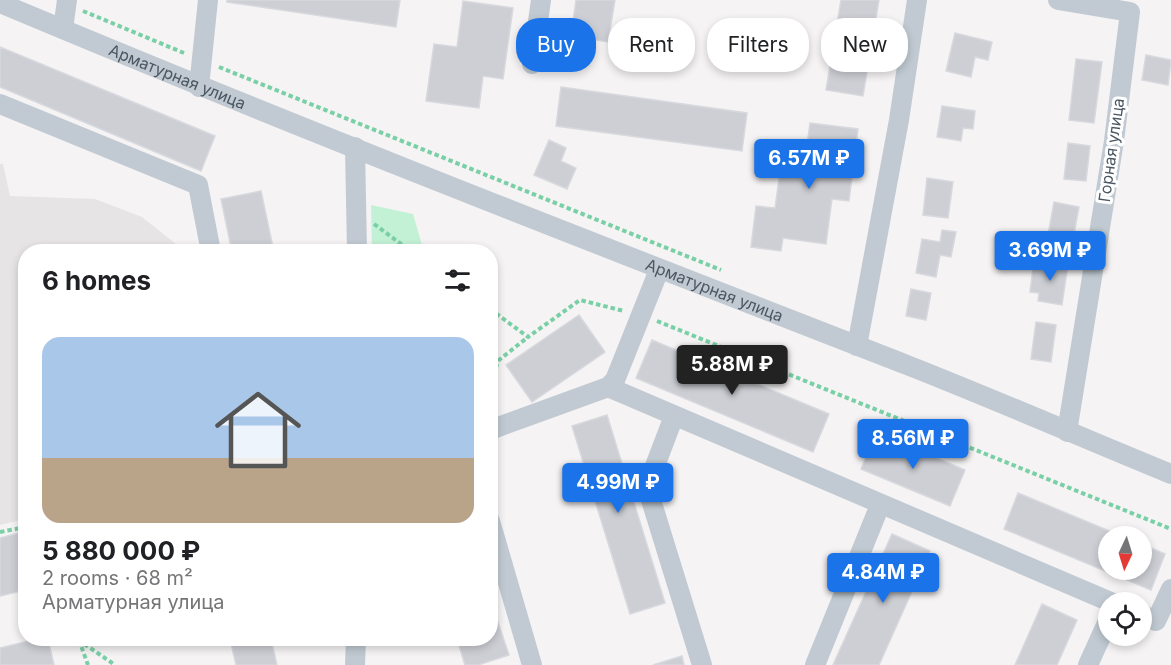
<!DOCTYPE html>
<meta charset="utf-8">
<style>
:root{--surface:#fff;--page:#f2f2f2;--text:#202124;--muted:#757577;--accent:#1a73e8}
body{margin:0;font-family:Inter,sans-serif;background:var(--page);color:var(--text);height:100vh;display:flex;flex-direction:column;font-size:22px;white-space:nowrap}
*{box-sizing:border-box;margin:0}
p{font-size:20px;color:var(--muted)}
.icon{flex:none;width:33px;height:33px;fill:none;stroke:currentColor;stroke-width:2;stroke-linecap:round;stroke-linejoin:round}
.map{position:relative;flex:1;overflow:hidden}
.details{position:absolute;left:18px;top:244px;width:480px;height:402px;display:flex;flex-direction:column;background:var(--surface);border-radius:24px;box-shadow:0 3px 9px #0003}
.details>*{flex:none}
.guide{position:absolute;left:516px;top:18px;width:564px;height:54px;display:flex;gap:12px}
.needle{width:39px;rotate:184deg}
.fabs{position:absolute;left:1098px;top:526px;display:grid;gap:12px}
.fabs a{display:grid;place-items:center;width:54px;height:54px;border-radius:50%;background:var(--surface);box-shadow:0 3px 9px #0003;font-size:30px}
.price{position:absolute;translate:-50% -51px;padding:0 14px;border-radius:6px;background:var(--accent);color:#fff;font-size:20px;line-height:39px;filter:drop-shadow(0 2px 3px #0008)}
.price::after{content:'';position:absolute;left:50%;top:36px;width:18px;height:14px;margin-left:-9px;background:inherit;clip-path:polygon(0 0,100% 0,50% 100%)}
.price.active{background:#222;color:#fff}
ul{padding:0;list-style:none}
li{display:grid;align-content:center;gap:12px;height:318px;padding:0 24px}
li span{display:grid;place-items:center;height:186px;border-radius:18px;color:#555}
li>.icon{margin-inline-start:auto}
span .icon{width:108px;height:108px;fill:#fffc;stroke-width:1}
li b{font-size:26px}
h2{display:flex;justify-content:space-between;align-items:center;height:72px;padding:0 24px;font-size:26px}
.tag{padding:0 21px;border-radius:24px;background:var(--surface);box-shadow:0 3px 9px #0003;font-size:21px;line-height:54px}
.tag.active{background:var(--accent);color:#fff}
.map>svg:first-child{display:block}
.education{fill:#e6e4e5}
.green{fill:#c3f1d5}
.building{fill:#cdcfd5;stroke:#d7d9de;stroke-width:1.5}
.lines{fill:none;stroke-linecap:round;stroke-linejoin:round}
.path{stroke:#7ad0a6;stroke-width:4;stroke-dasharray:4.5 3;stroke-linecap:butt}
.minor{stroke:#c1cad2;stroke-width:20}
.labels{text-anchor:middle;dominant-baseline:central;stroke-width:6;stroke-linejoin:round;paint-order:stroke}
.street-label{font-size:16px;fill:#4a5661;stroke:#fff}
</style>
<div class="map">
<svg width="1171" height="665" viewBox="0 0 1171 665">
<rect width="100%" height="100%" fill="#f5f3f3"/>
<!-- education -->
<path class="education" d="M0,164H3L10,196L95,199L142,217L177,245L178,252H26L25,519L0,525Z"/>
<!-- green -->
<path class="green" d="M371,205L413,214L424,252H372Z
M490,308L496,357L491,371H490Z"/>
<!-- building -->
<path class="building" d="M227,0H400L396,27L227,2Z
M576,0H615L608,42L571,36Z
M841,0H879L863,96L826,90Z
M463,1L513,8L503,79L483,76L479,108L426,101L434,44L457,47Z
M955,33L992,42L988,60L975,57L971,77L946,71Z
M0,47L215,136L201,171L0,87Z
M1146,55L1171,60L1168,85L1142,80Z
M1076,59L1102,62L1094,123L1069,120Z
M561,87L747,113L742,151L556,126Z
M942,106L975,111L973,129L963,128L961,141L937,137Z
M810,123L858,129L849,201L832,199L826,244L783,238L781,251L751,247L756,206L775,208L781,164L804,167Z
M549,140L566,148L561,161L576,168L567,189L534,175Z
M1068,143L1090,146L1086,181L1064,179Z
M927,178L953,182L948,218L923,215Z
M261,191L274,252H232L221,199Z
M1054,202L1079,207L1072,245L1047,241Z
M942,230L956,232L951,257L940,255L936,277L916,273L922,239L940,242Z
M1045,261L1068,264L1062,305L1038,301L1039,293L1030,292L1033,268L1044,270Z
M911,289L931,293L926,320L906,316Z
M579,315L605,352L532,402L506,365Z
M1036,322L1056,325L1051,362L1031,359Z
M652,340L829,414L813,452L636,378Z
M607,415L665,603L630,614L572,426Z
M876,433L965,470L950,506L861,469Z
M1018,493L1124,537H1108V570H1142V544L1165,554L1151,590L1004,529Z
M26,531V590L0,596V538Z
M892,534L930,551L879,665H833Z
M490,598L509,655L478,665H465L457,639H490Z
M1042,604L1077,620L1057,665H1015Z
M37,639H48L54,665H0V648Z
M230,639H271L277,665H236Z
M682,656L684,665H653Z"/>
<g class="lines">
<!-- path -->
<path class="path" d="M83,11L184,53
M219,67L721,270
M374,224L412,252
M490,309L528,337L580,300L624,311
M657,321L1171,529
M490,382L499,360L528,337
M0,532L26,527
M81,639L80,641L115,665
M79,640L88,665"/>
<!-- minor -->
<g class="minor">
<path d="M1058,0L1130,12L1114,141L1067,432"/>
<path id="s1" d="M0,3C300,129 604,247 907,365C996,400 1083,438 1171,474"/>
<path d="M63,29L67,0"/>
<path d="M532,64L541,0"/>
<path d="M199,87L208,0"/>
<path d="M0,104L198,185L211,252"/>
<path d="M355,147L357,252"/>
<path d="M857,346L899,120L917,0"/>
<path d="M608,387L1113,603"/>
<path d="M674,416L647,487L702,665"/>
<path d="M490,430L608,387L615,380L659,270"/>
<path d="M490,521L532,665"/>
<path d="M1142,615L1156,621L1171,589"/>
<path d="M355,665L356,639"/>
<path d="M815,665L880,505"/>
<path d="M1088,665L1108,621"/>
</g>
</g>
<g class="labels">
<!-- street labels -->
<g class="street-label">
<text stroke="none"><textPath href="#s1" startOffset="192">Арматурная улица</textPath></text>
<text transform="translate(1111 150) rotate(-82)">Горная улица</text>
<text stroke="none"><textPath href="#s1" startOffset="770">Арматурная улица</textPath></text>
</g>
</g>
</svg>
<div class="fabs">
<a><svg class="needle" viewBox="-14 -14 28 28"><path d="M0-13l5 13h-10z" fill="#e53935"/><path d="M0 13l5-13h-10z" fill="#757577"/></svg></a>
<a><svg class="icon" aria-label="locate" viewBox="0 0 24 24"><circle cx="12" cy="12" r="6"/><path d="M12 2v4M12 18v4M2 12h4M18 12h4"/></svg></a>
</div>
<b class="price" style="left:809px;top:190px">6.57M ₽</b>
<b class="price" style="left:1050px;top:282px">3.69M ₽</b>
<b class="price active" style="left:732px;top:396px">5.88M ₽</b>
<b class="price" style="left:913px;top:470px">8.56M ₽</b>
<b class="price" style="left:618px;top:514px">4.99M ₽</b>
<b class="price" style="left:883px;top:604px">4.84M ₽</b>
<div class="guide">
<a class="tag active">Buy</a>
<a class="tag">Rent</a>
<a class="tag">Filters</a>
<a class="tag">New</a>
</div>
<section class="details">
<h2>6 homes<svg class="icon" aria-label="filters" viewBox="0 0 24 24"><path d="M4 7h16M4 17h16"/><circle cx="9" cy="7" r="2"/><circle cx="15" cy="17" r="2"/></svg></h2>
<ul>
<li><span style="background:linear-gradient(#a9c7e8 65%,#b9a48a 0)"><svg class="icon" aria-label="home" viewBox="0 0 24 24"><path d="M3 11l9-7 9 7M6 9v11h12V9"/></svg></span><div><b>5 880 000 ₽</b><p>2 rooms · 68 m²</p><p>Арматурная улица</p></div></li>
</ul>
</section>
</div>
